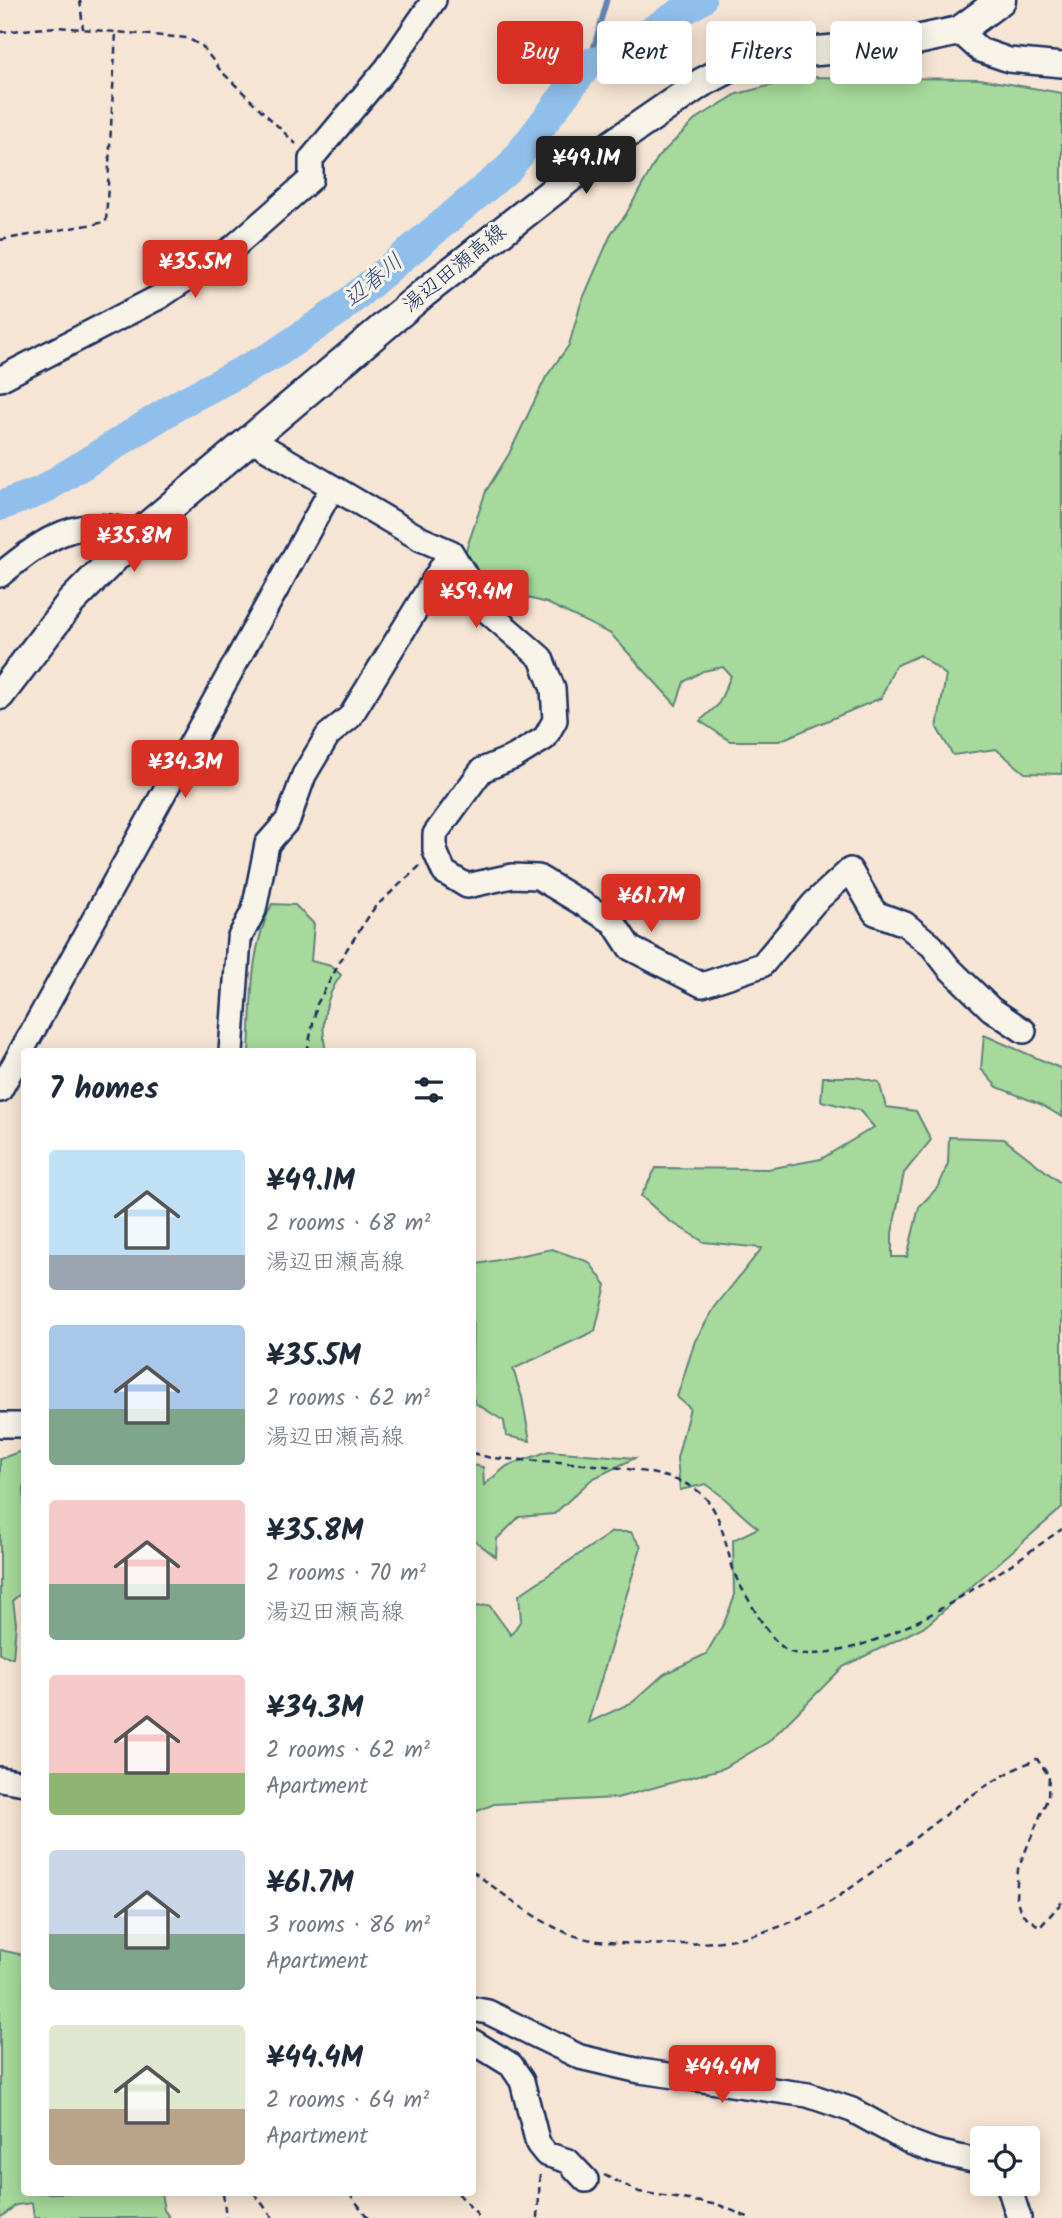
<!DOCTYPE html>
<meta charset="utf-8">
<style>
:root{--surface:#fff;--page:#f2f2f3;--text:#1f2937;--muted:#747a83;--accent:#d93025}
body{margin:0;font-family:Kalam,"Klee One",sans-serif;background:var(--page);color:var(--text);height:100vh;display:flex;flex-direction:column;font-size:26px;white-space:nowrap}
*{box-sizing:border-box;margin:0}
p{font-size:23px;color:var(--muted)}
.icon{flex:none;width:38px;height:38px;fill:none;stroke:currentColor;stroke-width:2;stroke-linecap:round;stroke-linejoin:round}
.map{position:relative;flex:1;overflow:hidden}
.details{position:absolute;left:21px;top:1048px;width:455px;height:1148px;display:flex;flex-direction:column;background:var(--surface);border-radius:7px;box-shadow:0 4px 18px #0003}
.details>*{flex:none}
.top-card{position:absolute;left:497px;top:21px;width:458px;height:63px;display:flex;gap:14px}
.controls{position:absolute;left:970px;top:2126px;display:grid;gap:14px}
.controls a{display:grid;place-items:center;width:70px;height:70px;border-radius:7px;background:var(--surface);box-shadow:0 4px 18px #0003;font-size:35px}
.price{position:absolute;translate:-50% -60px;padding:0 16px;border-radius:7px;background:var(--accent);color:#fff;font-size:23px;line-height:46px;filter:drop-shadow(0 2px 4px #0008)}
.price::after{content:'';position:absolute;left:50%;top:42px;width:21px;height:16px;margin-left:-10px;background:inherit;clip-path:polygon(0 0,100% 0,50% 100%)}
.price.selected{background:#222;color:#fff}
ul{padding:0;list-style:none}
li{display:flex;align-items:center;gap:21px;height:175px;padding:0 28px}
li span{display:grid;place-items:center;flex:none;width:196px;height:140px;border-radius:7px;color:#555}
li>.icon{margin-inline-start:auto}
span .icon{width:84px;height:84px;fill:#fffc;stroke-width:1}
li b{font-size:30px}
h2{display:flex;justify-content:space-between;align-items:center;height:84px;padding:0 28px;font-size:30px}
.tag{padding:0 24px;border-radius:7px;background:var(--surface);box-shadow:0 4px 18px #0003;font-size:24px;line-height:63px}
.tag.selected{background:var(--accent);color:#fff}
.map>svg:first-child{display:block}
.green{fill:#a6d99b;stroke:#60847c;stroke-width:2}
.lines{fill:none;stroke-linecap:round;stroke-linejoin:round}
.stream{stroke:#6185b3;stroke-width:5}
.river{stroke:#90bfeb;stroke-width:30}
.minor-casing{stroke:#1b2f5e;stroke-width:28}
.major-casing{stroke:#1b2f5e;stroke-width:33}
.path{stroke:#1b2f5e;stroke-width:2.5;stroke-dasharray:7 5;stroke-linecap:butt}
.minor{stroke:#f7f3e8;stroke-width:23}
.major{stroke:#f7f3e8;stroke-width:28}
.labels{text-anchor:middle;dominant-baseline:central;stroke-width:6;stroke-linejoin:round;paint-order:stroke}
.street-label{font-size:21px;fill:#1b2f5e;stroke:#f7f3e8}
.water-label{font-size:23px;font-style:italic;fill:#385381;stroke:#f7f3e8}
</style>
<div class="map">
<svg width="1062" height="2218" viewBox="0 0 1062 2218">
<rect width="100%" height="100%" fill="#f6e5d4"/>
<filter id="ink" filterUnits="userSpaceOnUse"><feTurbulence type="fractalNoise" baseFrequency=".0143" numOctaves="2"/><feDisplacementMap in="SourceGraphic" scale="14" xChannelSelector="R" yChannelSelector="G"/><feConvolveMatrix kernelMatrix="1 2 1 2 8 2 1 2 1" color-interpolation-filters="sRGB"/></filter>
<g filter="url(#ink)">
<!-- green -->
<path class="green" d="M803,77L980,79L1062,93V774L1025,773L996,749L953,755L937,728L946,675L920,655L895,666L881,698L779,741H730L700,721L718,705L731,676L723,667L703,671L684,682L676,705L611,634L547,603L498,590L472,570L465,553L486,491L509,454L546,377L569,345L581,303L612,232L625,216L658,157L696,119L737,94Z
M272,904L295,905L314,924L311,961L331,966L341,975C325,997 320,1025 326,1052H249C252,1001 249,950 272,904Z
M984,1035L1062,1069V1117L1040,1104L997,1087L981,1069Z
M823,1077H856L879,1082L886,1107L916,1111L931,1140L904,1173L892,1233V1257H907L919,1207L939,1186L948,1163L949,1137L1004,1139L1062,1184V1508L927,1625L843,1667L768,1742L724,1768L617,1798L494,1804L473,1813V1607L489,1605L511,1635L521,1620L519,1595L612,1532H631L641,1547L588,1723L633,1702L664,1674L706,1654L724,1623L734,1598L733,1540L758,1528C739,1514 727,1498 706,1484L680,1490L677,1458L690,1408L677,1397L695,1341L715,1307L762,1248L704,1242L668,1220L641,1196L656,1168L768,1169L821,1159L874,1127L859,1110L821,1101Z
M552,1249L589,1262L606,1285L595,1331L513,1369L522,1397L530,1441L506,1436L504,1421L475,1403L472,1394L473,1265Z
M24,1450V1591L13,1600L16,1623L13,1658L0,1654V1459Z
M549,1451L635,1458L592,1479L554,1514L519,1517L497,1539L496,1557L473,1539V1465L483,1467L484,1485L507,1466Z
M0,1950L24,1955V2193H161L164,2210L170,2218H34L32,2203L16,2205L0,2218Z"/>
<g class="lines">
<!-- stream -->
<path class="stream" d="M589,63L607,0"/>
<!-- river -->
<path class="river" d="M0,506L41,491L183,402L275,354L338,311L509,168L589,63L604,60L701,0"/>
<!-- minor casing -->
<g class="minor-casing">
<path id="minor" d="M959,31L980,50L1009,60L1062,65
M0,379L161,296L235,246L311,179V159L387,68L434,0
M249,438L421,539L451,552L487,611L541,658L553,689L555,720L545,738L514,757L482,770L435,834V851L444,872L467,886L512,876L538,877L613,922L630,948L702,985L762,965L814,903L850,870L875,913L905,924L932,946L949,968L991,1009L1024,1031
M0,575C43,540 81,511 137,535
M231,1052L239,939L254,910L267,844L288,820L304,775L328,735L350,717L451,552
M0,1090L332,488
M0,1425H24
M0,1779L24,1783
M472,2009L488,2012L580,2057L640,2071L808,2095L852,2110L912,2143L936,2152L982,2162
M472,2041L511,2065L522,2081L538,2144L546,2154L568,2161L586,2180
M1008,2184L1019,2218"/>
</g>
<!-- major casing -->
<g class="major-casing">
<path id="major" d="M0,695L71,602L137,535L424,293L614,143L701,83L732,67L783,54L898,44L959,31L1001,0"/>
</g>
<!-- path -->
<path class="path" d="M80,0L83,29
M0,32L57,27L187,38L202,46L221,71L296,144
M0,240L106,222L116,32
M307,1052L317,1004L347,949L375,907L421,865
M472,1453L491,1458C541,1462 662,1463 698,1491C727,1513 724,1558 741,1587C754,1607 767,1638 788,1651C794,1654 802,1654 808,1654C889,1654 996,1575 1062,1529
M472,1871C501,1892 532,1918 565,1932C587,1942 616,1943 639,1944C716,1947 780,1938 845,1892C909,1847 964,1790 1037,1759L1049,1776L1048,1797L1018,1869L1016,1897L1021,1913L1040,1927L1062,1902
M604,2175L639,2192L719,2205L750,2218
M223,2193L226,2218
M254,2193L273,2218
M349,2193L368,2218
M458,2193L480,2218
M538,2218L540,2172"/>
<!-- minor -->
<use href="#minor" class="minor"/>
<!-- major -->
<use href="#major" class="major"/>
</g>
</g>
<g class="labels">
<!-- street labels -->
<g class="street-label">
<text transform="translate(455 269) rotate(-39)">湯辺田瀬高線</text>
</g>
<!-- water labels -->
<g class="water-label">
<text transform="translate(374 281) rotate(-40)">辺春川</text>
</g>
</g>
</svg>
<div class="controls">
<a><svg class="icon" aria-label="locate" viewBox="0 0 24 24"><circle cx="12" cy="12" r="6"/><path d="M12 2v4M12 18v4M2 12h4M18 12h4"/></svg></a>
</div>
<b class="price selected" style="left:586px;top:196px">¥49.1M</b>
<b class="price" style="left:195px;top:300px">¥35.5M</b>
<b class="price" style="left:134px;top:574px">¥35.8M</b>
<b class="price" style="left:476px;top:630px">¥59.4M</b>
<b class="price" style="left:185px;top:800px">¥34.3M</b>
<b class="price" style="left:651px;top:934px">¥61.7M</b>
<b class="price" style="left:722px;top:2105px">¥44.4M</b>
<div class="top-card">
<a class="tag selected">Buy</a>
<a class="tag">Rent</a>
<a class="tag">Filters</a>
<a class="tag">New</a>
</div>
<section class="details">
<h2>7 homes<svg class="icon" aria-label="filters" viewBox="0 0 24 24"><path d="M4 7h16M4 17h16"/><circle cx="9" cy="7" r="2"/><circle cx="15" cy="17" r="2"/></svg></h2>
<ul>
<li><span style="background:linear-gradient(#bfe0f5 75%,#9aa5b1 0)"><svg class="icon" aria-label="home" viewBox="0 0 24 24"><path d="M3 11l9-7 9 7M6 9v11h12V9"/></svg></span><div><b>¥49.1M</b><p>2 rooms · 68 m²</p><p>湯辺田瀬高線</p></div></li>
<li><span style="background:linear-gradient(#a9c7e8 60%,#7fa58c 0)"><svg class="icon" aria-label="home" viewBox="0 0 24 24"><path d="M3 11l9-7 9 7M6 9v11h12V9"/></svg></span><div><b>¥35.5M</b><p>2 rooms · 62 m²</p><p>湯辺田瀬高線</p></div></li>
<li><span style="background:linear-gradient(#f6c9c9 60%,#7fa58c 0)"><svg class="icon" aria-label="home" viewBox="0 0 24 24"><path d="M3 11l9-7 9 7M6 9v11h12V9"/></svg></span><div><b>¥35.8M</b><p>2 rooms · 70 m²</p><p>湯辺田瀬高線</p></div></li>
<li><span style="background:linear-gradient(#f6c9c9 70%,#8fb573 0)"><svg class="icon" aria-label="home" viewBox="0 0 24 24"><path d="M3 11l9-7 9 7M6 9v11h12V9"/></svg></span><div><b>¥34.3M</b><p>2 rooms · 62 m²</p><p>Apartment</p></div></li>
<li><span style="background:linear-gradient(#c9d6e8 60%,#7fa58c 0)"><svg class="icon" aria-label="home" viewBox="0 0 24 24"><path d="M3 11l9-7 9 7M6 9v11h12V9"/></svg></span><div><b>¥61.7M</b><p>3 rooms · 86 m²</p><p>Apartment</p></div></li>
<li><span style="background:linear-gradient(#dfe7d0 60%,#b9a48a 0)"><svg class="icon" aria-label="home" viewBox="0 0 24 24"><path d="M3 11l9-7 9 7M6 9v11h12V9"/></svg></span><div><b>¥44.4M</b><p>2 rooms · 64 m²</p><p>Apartment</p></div></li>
</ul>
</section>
</div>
